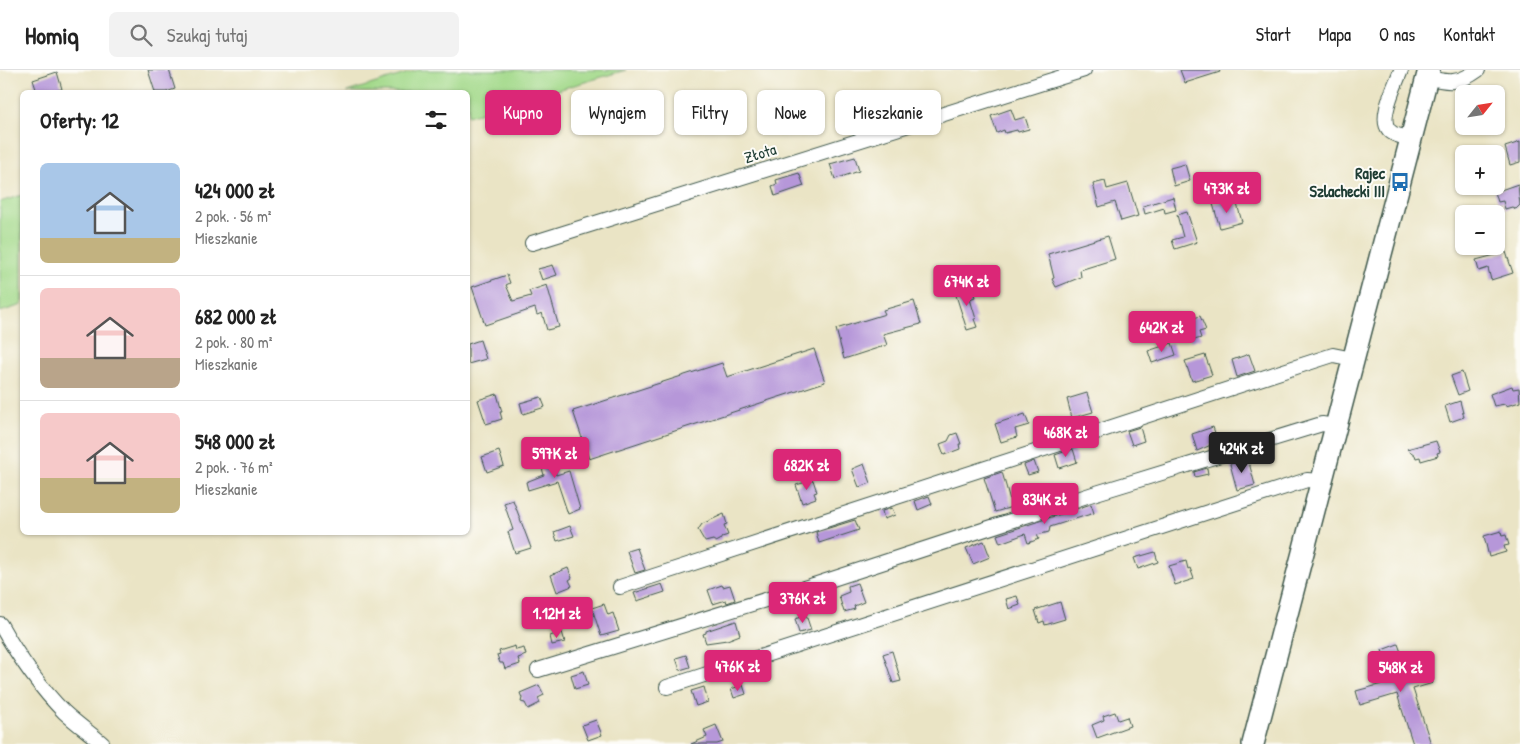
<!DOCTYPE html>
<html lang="pl">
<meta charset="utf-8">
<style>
:root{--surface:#fff;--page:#f2f2f2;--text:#222;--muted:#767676;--line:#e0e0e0;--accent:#db2777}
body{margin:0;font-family:"Patrick Hand",sans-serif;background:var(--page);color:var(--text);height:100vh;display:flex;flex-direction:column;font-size:19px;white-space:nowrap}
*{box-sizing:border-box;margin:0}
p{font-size:16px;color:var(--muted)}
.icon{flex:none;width:28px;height:28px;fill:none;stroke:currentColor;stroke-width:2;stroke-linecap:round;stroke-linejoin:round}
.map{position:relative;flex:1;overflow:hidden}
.side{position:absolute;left:20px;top:20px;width:450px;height:445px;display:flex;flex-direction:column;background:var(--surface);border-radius:8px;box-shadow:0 1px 4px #0004}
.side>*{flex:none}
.top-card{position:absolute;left:485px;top:20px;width:475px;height:45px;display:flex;gap:10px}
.needle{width:32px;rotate:60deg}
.controls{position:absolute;left:1455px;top:15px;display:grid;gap:10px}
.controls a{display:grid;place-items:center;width:50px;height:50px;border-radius:8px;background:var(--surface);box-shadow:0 1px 4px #0004;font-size:25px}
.price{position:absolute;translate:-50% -42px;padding:0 11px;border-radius:5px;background:var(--accent);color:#fff;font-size:16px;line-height:32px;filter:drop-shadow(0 1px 2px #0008)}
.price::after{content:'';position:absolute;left:50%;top:30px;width:15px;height:11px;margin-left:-8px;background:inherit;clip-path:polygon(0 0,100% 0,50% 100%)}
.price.current{background:#222;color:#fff}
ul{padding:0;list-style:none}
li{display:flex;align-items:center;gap:15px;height:125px;padding:0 20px}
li+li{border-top:1px solid var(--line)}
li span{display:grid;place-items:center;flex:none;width:140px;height:100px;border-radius:8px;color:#555}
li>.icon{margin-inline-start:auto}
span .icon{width:60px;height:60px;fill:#fffc;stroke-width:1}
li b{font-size:21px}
h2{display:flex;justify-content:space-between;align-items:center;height:60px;padding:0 20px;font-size:21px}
.chip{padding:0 18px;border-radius:8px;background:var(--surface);box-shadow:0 1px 4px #0004;font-size:18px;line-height:45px}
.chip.current{background:var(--accent);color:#fff}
header{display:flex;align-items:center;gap:30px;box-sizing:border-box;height:70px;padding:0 25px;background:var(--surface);border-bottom:1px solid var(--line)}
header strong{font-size:24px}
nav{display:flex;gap:28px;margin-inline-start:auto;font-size:18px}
.search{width:350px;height:45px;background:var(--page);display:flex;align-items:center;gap:12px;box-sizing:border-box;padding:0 18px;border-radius:8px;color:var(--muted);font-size:19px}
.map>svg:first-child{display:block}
.green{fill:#a3d98a;stroke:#618b5f}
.building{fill:#b697d9}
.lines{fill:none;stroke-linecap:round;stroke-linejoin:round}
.street-casing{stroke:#3d564a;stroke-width:16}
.primary-casing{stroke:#3d564a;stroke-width:24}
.street{stroke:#fff;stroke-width:14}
.primary{stroke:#fff;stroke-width:21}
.labels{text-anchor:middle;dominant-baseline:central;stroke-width:4;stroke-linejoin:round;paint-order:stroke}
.street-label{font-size:16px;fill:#1f3d34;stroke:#fdfcf7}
.poi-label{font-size:16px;font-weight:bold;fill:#1f3d34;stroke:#fdfcf7;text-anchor:end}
</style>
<header>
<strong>Homiq</strong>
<div class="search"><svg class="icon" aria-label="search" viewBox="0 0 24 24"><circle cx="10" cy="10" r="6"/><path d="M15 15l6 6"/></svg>Szukaj tutaj</div>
<nav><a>Start</a><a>Mapa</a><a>O nas</a><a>Kontakt</a></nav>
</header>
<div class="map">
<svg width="1520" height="674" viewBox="0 0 1520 674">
<rect width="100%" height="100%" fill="#fdfcf7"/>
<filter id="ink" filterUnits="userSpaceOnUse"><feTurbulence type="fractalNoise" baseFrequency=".02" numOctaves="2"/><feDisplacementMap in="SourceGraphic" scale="10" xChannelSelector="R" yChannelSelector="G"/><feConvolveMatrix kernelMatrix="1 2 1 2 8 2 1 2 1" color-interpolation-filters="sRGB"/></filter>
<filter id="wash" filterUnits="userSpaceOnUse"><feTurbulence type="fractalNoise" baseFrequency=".0096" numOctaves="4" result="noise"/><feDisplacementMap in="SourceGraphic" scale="20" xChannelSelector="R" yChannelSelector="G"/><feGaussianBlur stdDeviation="1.12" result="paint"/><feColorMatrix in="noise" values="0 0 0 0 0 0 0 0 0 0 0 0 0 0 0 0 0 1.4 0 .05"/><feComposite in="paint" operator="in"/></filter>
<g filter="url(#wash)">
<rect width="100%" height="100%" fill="#eae4c5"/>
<!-- green -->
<path class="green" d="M418,0H626L468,46V22H347Z
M22,125V235L0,242V132Z"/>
<g id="blocks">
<!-- building -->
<path class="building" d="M148,0H169L175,19L166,22H155Z
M1180,0H1219L1220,2L1185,13Z
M57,2L62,19L52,22H37L33,10Z
M1011,39L1015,50L1025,47L1029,59L1018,62L1017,60L1005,63L1004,60L997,63L991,46Z
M1520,72V92L1510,95L1505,77Z
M855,87L859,101L835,109L830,94Z
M1185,94L1190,111L1174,116L1170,98Z
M799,103L804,116L775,126L772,116L777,114L776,110Z
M1105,111L1107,119L1128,113L1138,146L1121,151L1115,132L1099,137L1093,114Z
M1518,114L1520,135L1516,139L1512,137L1505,139L1503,131L1498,132L1495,122Z
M1173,127L1176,140L1165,143L1164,138L1145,144L1143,136Z
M1228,130L1230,136L1237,134L1242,152L1220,158L1213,134Z
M1187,142L1197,172L1175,179L1172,170L1183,167L1177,145Z
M1108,166L1115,189L1080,200L1081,207L1056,217L1052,209L1054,208L1048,184Z
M1506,182L1513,203L1491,210L1488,198L1479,201L1476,190Z
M553,195L557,205L542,210L538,199Z
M507,205L510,213L506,215L513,231L531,226L529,221L547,215L559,257L547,260L542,243L537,245L535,238L485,255L472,217Z
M971,216L975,227L970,229L976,249H974L977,257L967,260L955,222Z
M914,231L921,254L883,264L887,275L844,289L836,259L885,244L883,240Z
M1200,246L1206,260L1199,262L1201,268L1191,271L1185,251Z
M480,270L486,289L468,294V274Z
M1172,273L1176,285L1152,293L1148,281Z
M814,279L825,312L589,389L573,341L722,293L727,307Z
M1249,284L1255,301L1237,307L1232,290Z
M1205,285L1212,305L1192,311L1185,291Z
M1462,302L1468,321L1458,325L1451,306Z
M1512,316L1513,319L1519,318L1520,332L1506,336L1505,334L1494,336L1490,324Z
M1087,323L1093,342L1072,348L1067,329Z
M497,324L502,342H500L502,349L486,354L478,330Z
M541,327L545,337L523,344L520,333Z
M1460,331L1464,347L1450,352L1445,336Z
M1025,344L1029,355L1015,359L1017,367L1001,372L995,354Z
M1140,357L1144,371L1132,375L1127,361Z
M1213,357L1218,372L1197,381L1192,364Z
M957,363L961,374H959L960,379L944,385L940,374L948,371L951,365Z
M545,371L556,405L569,401L580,439L568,444L557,411L528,420L526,412L544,405L535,374Z
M1436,371L1440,382L1437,383L1438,386L1421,391L1420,387L1416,388L1415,385L1407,379Z
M1073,379L1077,392L1059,398L1055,385Z
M499,381L504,396L487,402L482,387Z
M1248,389L1255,415L1237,420L1230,394Z
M1034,391L1038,402L1028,405L1024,395Z
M864,394L871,413L859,417L852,399Z
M1207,398L1208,404L1195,407L1194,402Z
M1002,402L1012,437L995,442L984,408Z
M813,410L817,422L814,423L816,428L802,433L796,415Z
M929,426L932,434L918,440L915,431Z
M513,430L531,478L515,483L508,462L513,460L504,433Z
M1091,434L1094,443L1050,457L1049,462L1037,465L1039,469L1028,473L1025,464L1000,473L997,465Z
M892,438L895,445L884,449L882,441Z
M724,444L727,454L724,455L728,465L722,467L720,470L716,472L713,470L705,472L698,460L702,454Z
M855,450L859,460L819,473L816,462Z
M570,456L574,466L557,471L554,462Z
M1501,461L1502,466L1506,465L1509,475L1504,476L1506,482L1489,487L1484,466Z
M984,471L990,487L973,494L966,478Z
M637,478L645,500L635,503L627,481Z
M1155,482L1158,492L1138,499L1134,488Z
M1186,491L1188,499L1190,498L1194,509L1175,515L1169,496Z
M568,498L572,508L569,510L572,516L557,522L551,505Z
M857,513L864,532L854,536L855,539L844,542L839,526L849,522L848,516Z
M662,514L665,522L637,531L634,523Z
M722,515L723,517L730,515L735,530L727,533L726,530L713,534L708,520Z
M1017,526L1020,535L1009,539L1006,529Z
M547,530L551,540L542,543L543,547L534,551L528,537Z
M1060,532L1065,549L1045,555L1044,551L1039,553L1035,540Z
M604,534L608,545L613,543L619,561L601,566L592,538Z
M806,545L811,560L799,563L795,549Z
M736,551L740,565L727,570L706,573L703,564L706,563V561Z
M562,562L565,572L552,575L550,566Z
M1398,574L1410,607L1429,602L1433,613L1413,619L1431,674H1413L1397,624L1360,635L1356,621L1393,611L1382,580Z
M515,576L516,580L524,578L526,585L518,588L520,594L505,599L503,593H500L497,585L500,584L499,581Z
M892,581L901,611L893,613L883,584Z
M686,585L690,597L680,600L676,588Z
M584,601L588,615L575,619L571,605Z
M539,615L544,625L538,628L540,633L528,639L525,633L521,632L522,628L520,623Z
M743,615L746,624L734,628L731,619Z
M704,617L708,632L696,636L691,621Z
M1115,642L1118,650L1127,647L1130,656L1097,668L1092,655L1104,650L1103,646Z
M596,650L602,665L588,670L582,655Z
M716,655L723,672L717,674H691L707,667L704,660Z"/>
</g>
</g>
<g filter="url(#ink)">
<use href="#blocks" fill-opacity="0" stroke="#3d564a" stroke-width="1"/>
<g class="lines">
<!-- street casing -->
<g class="street-casing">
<path id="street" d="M1401,0C1396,14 1378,48 1389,60C1394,66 1404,67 1411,68
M1427,7C1448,13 1459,14 1478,0
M532,173L1084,0
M620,517L1333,285L1353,289
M0,554C18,586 38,616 64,642C76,653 90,663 103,674
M538,600L817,514L1093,424L1322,354L1336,356
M667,617L1307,410L1322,411"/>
</g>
<!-- primary casing -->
<g class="primary-casing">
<path id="primary" d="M1253,674L1429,0"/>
</g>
<!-- street -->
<use href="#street" class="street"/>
<!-- primary -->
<use href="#primary" class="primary"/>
</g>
</g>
<!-- icons -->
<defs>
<g id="bus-bare" transform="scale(1.5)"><path d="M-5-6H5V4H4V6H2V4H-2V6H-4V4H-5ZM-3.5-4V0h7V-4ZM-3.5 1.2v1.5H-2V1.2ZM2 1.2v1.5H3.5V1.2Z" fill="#1f6fb2" stroke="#fdfcf7" stroke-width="2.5" paint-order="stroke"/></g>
</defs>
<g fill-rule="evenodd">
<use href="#bus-bare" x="1400" y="112"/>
</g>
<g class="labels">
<!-- street labels -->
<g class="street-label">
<text transform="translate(760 83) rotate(-17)">Złota</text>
</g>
<!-- poi labels -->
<g class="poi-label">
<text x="1385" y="103">Rajec<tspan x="1385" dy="18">Szlachecki III</tspan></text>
</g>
</g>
</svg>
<div class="controls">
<a><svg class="needle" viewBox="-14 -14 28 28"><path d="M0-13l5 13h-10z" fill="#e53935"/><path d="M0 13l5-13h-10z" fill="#767676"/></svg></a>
<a>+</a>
<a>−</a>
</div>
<b class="price" style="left:1227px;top:144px">473K zł</b>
<b class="price" style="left:967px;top:237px">674K zł</b>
<b class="price" style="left:1162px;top:283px">642K zł</b>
<b class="price" style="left:1066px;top:388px">468K zł</b>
<b class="price current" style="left:1242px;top:404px">424K zł</b>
<b class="price" style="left:555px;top:409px">597K zł</b>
<b class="price" style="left:807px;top:421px">682K zł</b>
<b class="price" style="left:1045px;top:455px">834K zł</b>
<b class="price" style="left:803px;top:554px">376K zł</b>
<b class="price" style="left:557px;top:569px">1.12M zł</b>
<b class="price" style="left:738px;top:622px">476K zł</b>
<b class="price" style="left:1401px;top:623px">548K zł</b>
<div class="top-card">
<a class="chip current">Kupno</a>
<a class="chip">Wynajem</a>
<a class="chip">Filtry</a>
<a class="chip">Nowe</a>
<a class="chip">Mieszkanie</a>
</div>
<section class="side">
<h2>Oferty: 12<svg class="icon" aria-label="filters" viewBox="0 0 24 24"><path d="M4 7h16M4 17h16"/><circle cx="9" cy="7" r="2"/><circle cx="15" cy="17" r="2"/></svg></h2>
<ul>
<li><span style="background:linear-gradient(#a9c7e8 75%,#c2b280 0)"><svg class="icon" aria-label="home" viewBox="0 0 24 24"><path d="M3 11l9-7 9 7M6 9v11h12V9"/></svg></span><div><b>424 000 zł</b><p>2 pok. · 56 m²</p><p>Mieszkanie</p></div></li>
<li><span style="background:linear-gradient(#f6c9c9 70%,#b9a48a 0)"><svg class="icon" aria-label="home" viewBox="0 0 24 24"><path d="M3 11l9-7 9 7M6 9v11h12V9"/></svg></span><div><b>682 000 zł</b><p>2 pok. · 80 m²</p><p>Mieszkanie</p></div></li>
<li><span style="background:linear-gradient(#f6c9c9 65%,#c2b280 0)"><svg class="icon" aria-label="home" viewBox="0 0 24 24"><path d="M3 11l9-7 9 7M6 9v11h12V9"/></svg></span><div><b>548 000 zł</b><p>2 pok. · 76 m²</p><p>Mieszkanie</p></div></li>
</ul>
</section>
</div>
